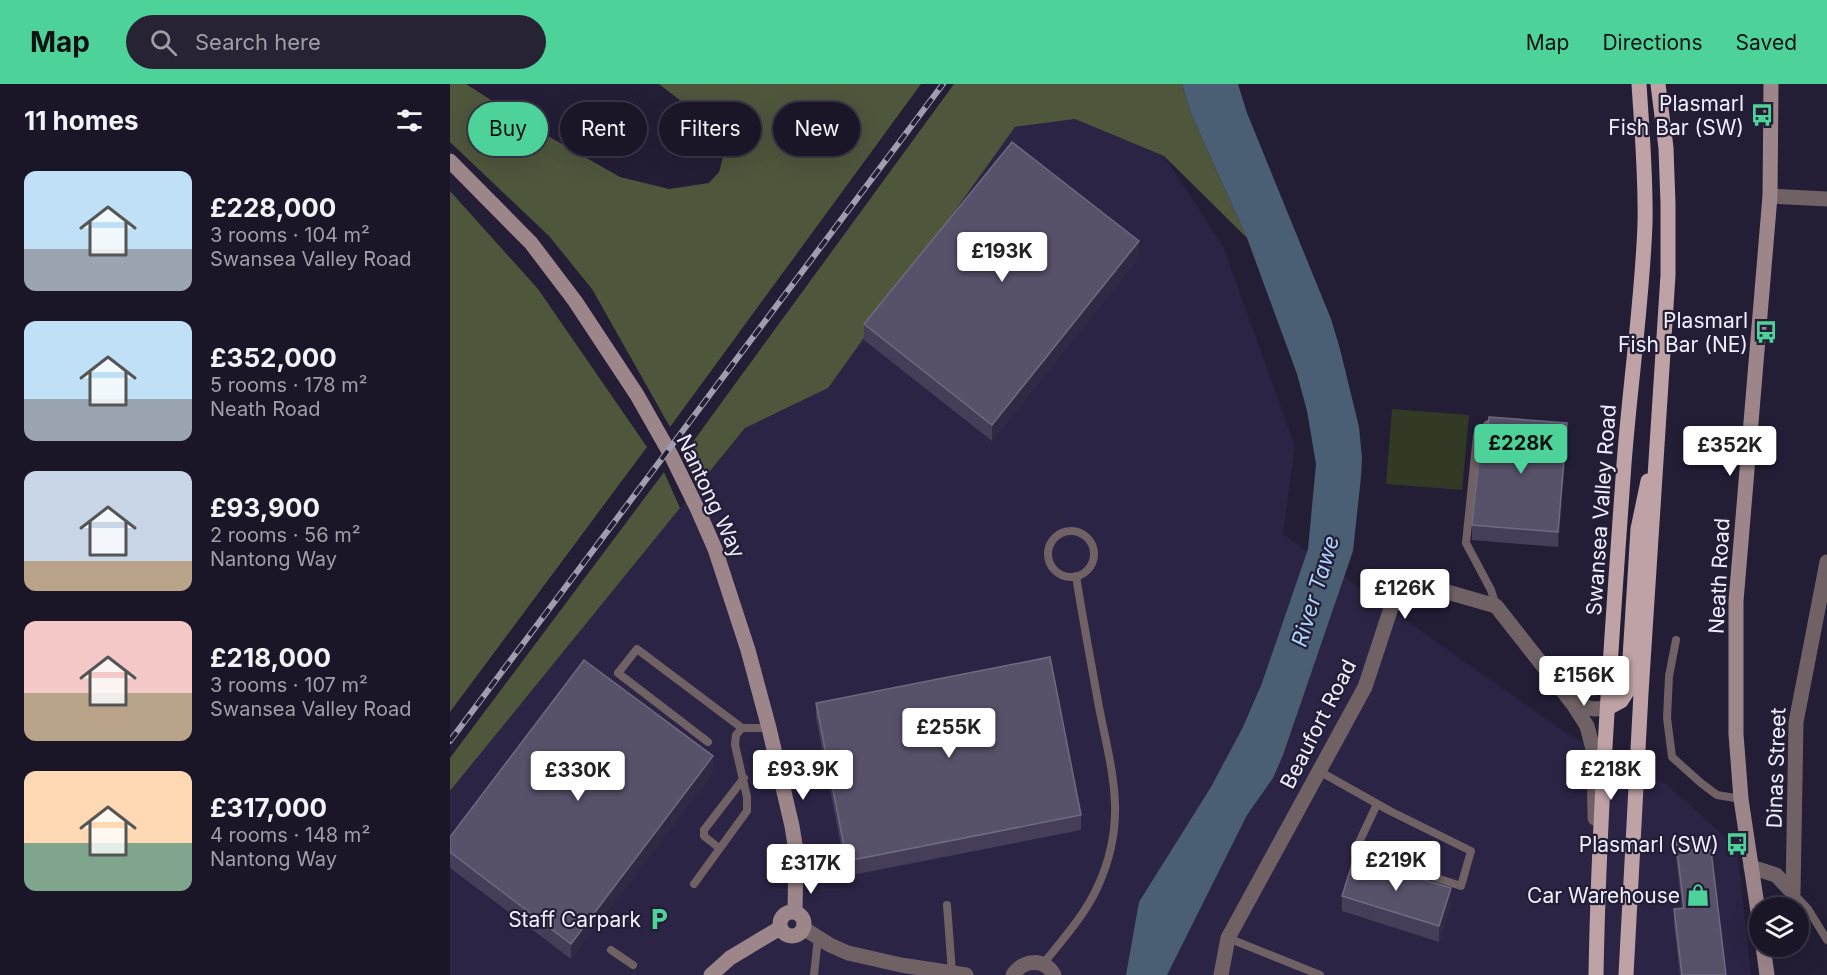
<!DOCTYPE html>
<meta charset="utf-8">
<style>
:root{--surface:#1a1628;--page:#272334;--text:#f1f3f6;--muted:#9f9fa8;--line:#383545;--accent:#4dd39a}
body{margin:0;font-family:Inter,sans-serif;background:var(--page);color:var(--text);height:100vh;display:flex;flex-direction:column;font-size:22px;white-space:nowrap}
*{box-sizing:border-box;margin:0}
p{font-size:20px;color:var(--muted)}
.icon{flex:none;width:33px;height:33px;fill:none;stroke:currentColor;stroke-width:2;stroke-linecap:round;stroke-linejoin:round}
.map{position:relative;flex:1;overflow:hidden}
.side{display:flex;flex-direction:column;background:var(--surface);width:450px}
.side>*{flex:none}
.top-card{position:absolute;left:18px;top:18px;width:570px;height:54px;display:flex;gap:12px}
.tools{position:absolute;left:1299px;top:813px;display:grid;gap:12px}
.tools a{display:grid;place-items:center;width:60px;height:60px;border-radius:50%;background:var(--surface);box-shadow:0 6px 24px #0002,0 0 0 2px var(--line);font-size:30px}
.price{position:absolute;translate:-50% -51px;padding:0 14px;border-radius:6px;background:#fff;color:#222;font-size:20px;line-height:39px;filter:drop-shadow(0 2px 3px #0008)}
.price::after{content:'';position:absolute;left:50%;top:36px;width:18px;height:14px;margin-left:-9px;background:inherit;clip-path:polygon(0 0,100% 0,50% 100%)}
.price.current{background:var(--accent);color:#111}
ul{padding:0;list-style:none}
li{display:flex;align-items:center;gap:18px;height:150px;padding:0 24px}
li span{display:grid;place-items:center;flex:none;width:168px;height:120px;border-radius:12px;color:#555}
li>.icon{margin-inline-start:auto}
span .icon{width:72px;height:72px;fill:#fffc;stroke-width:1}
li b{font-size:26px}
h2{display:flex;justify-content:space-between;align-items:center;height:72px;padding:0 24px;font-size:26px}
.pill{padding:0 21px;border-radius:27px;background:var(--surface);box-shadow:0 6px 24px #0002,0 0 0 2px var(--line);font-size:21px;line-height:54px}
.pill.current{background:var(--accent);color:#111}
header{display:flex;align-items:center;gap:36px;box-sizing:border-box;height:84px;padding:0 30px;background:var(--accent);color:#111}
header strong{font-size:28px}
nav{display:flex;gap:33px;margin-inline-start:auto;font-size:21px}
.search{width:420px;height:54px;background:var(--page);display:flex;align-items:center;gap:15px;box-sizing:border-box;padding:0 21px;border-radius:33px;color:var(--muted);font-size:22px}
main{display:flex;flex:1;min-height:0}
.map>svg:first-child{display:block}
.built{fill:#2b2444}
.green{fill:#323924}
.forest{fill:#4e563c}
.water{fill:#4a5f73}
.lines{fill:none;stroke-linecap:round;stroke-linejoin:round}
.lane{stroke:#706164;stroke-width:8}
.street{stroke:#706164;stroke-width:15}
.secondary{stroke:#9d8689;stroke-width:15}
.primary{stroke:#bfa2a6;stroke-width:15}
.rail-casing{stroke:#a09daf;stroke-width:6}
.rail{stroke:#231d36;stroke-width:4;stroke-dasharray:11;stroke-linecap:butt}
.wall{fill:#463e58}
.shaded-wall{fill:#302943}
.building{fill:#58516a;stroke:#706a81;stroke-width:1.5}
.labels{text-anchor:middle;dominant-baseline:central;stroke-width:4.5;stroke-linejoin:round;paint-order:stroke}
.poi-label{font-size:21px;fill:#f1effd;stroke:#231d36;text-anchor:end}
.street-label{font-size:21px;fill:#f1effd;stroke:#231d36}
.water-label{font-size:22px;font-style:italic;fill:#abd5fd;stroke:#231d36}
</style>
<header>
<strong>Map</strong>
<div class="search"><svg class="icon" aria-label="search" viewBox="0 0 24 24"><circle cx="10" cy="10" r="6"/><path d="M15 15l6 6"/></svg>Search here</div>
<nav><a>Map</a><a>Directions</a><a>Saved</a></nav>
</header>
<main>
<section class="side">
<h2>11 homes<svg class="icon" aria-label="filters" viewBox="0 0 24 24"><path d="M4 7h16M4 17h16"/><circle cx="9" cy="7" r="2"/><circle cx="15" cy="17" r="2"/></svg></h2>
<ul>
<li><span style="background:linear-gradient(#bfe0f5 65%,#9aa5b1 0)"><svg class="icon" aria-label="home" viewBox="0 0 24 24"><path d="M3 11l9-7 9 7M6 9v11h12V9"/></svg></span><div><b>£228,000</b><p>3 rooms · 104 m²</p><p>Swansea Valley Road</p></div></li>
<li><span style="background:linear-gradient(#bfe0f5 65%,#9aa5b1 0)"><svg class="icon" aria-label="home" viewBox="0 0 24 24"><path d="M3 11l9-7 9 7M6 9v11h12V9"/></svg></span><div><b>£352,000</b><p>5 rooms · 178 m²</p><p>Neath Road</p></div></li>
<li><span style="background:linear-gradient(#c9d6e8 75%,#b9a48a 0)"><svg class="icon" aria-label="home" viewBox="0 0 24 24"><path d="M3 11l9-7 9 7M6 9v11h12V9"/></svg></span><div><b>£93,900</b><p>2 rooms · 56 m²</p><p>Nantong Way</p></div></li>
<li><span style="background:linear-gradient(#f6c9c9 60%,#b9a48a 0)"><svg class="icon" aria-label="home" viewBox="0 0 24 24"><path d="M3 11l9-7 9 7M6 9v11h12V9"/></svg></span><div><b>£218,000</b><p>3 rooms · 107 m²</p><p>Swansea Valley Road</p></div></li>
<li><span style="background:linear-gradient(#ffd9b3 60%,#7fa58c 0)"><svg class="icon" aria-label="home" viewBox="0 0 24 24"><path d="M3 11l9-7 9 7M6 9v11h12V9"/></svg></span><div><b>£317,000</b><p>4 rooms · 148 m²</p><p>Nantong Way</p></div></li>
</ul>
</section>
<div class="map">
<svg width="1377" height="891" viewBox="0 0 1377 891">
<rect width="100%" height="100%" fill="#231d36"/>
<!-- built -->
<path class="built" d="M625,35L714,72L773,162L845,362L833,450L1119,651L1217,701L1287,763L1301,891H0V707L295,344L565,43Z"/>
<!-- green -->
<path class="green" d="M942,325L1019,331L1012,406L936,400Z"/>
<!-- forest -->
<path class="forest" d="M0,0H16L98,52L170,93L219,105L259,99L269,88L275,65L262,41L209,0H471L220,343L142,205L99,152L0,58Z
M504,0H732L741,30L797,154L714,72L625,35L565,43L378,304L295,344L247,403L234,370Z
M0,107L88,205L197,363L0,628Z
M214,388L230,424L0,707V674Z"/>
<!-- water -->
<path class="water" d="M732,0H788L797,29L881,235L890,265L909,343L912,374L911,393L903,467L833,671L823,694L797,731L717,891H676L689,818L761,703L793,643L812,599L858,465L866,380L857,327L847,290L797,154L741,30Z"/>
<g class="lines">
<!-- lane -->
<path class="lane" d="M598 470a23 23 0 1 1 46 0a23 23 0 1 1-46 0Z
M1046,522L1041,506L1016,459L1027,351L1038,340L1047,339
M1226,556L1219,592L1217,634L1222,673L1251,699L1267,711L1291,715
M258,658L168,589L187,565L292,644
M869,687L940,727L1021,767L1011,802L905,767L927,720
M269,764L254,752V746L294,694
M244,800L297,727V713L285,661L286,651L292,644H319
M1343,809L1358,825L1377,856
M497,821L502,889
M778,854L870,891
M161,866L183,881
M593,880C613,855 635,831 648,802C678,736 662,689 649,623C641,579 633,536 626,492
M364,891L368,854"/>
<!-- street -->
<path class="street" d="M1320,112L1377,115
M1108,597L1129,607L1144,604L1160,591
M1123,620L1137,642L1144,669L1145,734
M1301,783L1326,791L1343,809L1346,638L1377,478
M353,844L380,861L398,869L451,881L516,891
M563,891C573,875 595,874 604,891
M771,891L778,854L915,603L942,521L987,505L1046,522L1123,620L1144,625L1158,624"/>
<!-- secondary -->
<path class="secondary" d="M0,77L81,159L125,217L187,311L221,371L247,424L265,465L298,566L319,644L342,742L346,767L345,828
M330 840a12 12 0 1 1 24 0a12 12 0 1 1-24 0Z
M1310,841L1291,715L1286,650V517L1320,112L1321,0
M1313,862L1317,891
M261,891L280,874L330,844"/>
<!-- primary -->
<path class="primary" d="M1158,624L1171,617L1178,606L1188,445L1198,397
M1146,891C1149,721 1162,550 1174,380C1180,300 1192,220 1195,140C1196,93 1192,47 1189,0
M1176,891L1191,609L1218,191V120L1216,64L1208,0"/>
<!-- rail casing -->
<g class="rail-casing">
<path id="rail" d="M0,657L493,0"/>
</g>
<!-- rail -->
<use href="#rail" class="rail"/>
</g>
<!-- wall -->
<path class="wall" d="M689,173L542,357L414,256V240Z
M1117,354L1108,463L1022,456V441L1037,356Z
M366,619L631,731V746L397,792L366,634Z
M263,688L121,875L0,784V753Z
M1226,758L1255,767L1276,891H1230L1224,840V825L1232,824L1226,773Z
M892,812L1001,820L989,858L892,827Z"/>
<!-- shaded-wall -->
<path class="shaded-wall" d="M689,157V173L542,357V341Z
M1117,339V354L1108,463V448Z
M263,672V688L121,875V860Z
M1001,804V820L989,858V842Z"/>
<!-- building -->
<path class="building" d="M562,58L689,157L542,341L414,240Z
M1039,333L1117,339L1108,448L1022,441L1031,355L1037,356Z
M600,573L631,731L397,777L366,619Z
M134,576L263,672L121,860L0,768V753Z
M1255,754L1254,767L1261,766L1276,891H1232L1224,825L1234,824L1226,758Z
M904,774L1001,804L989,842L892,812Z"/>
<!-- icons -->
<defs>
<g id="bus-bare" transform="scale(1.8)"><path d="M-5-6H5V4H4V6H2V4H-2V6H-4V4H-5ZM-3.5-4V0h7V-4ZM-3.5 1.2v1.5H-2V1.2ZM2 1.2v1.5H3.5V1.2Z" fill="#4dd39a" stroke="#231d36" stroke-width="2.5" paint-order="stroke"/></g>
<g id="shop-bare" transform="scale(1.8)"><path d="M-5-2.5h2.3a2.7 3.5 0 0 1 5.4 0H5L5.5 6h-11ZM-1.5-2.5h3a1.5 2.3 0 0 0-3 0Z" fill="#4dd39a" stroke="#231d36" stroke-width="2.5" paint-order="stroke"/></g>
<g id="parking-bare" transform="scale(1.8)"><path d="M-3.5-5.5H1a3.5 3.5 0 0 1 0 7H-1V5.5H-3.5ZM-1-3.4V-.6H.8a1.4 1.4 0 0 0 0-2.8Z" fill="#4dd39a" stroke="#231d36" stroke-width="2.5" paint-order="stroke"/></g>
</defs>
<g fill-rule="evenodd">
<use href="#bus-bare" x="1312" y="31"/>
<use href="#bus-bare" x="1316" y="248"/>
<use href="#bus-bare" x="1287" y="760"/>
<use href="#shop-bare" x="1248" y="811"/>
<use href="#parking-bare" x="209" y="835"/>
</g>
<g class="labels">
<!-- poi labels -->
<g class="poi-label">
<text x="1294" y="19">Plasmarl<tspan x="1294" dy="24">Fish Bar (SW)</tspan></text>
<text x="1298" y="236">Plasmarl<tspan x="1298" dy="24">Fish Bar (NE)</tspan></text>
<text x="1269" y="760">Plasmarl (SW)</text>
<text x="1230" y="811">Car Warehouse</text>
<text x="191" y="835">Staff Carpark</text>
</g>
<!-- street labels -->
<g class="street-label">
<text transform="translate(261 412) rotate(65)">Nantong Way</text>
<text transform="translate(1151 426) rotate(-86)">Swansea Valley Road</text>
<text transform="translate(1269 492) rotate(-87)">Neath Road</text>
<text transform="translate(868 640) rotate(-63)">Beaufort Road</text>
<text transform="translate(1326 684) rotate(-88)">Dinas Street</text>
</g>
<!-- water labels -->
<g class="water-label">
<text transform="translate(865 507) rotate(-73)">River Tawe</text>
</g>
</g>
</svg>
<div class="tools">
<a><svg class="icon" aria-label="layers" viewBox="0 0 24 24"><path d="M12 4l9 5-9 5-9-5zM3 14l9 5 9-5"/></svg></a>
</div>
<b class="price" style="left:552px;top:199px">£193K</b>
<b class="price current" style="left:1071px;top:391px">£228K</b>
<b class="price" style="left:1280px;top:393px">£352K</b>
<b class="price" style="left:955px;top:536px">£126K</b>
<b class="price" style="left:1134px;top:623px">£156K</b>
<b class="price" style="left:499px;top:675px">£255K</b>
<b class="price" style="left:353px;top:717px">£93.9K</b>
<b class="price" style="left:1161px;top:717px">£218K</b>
<b class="price" style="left:128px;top:718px">£330K</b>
<b class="price" style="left:946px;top:808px">£219K</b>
<b class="price" style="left:361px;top:811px">£317K</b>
<div class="top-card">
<a class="pill current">Buy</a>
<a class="pill">Rent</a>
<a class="pill">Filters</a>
<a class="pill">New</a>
</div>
</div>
</main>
